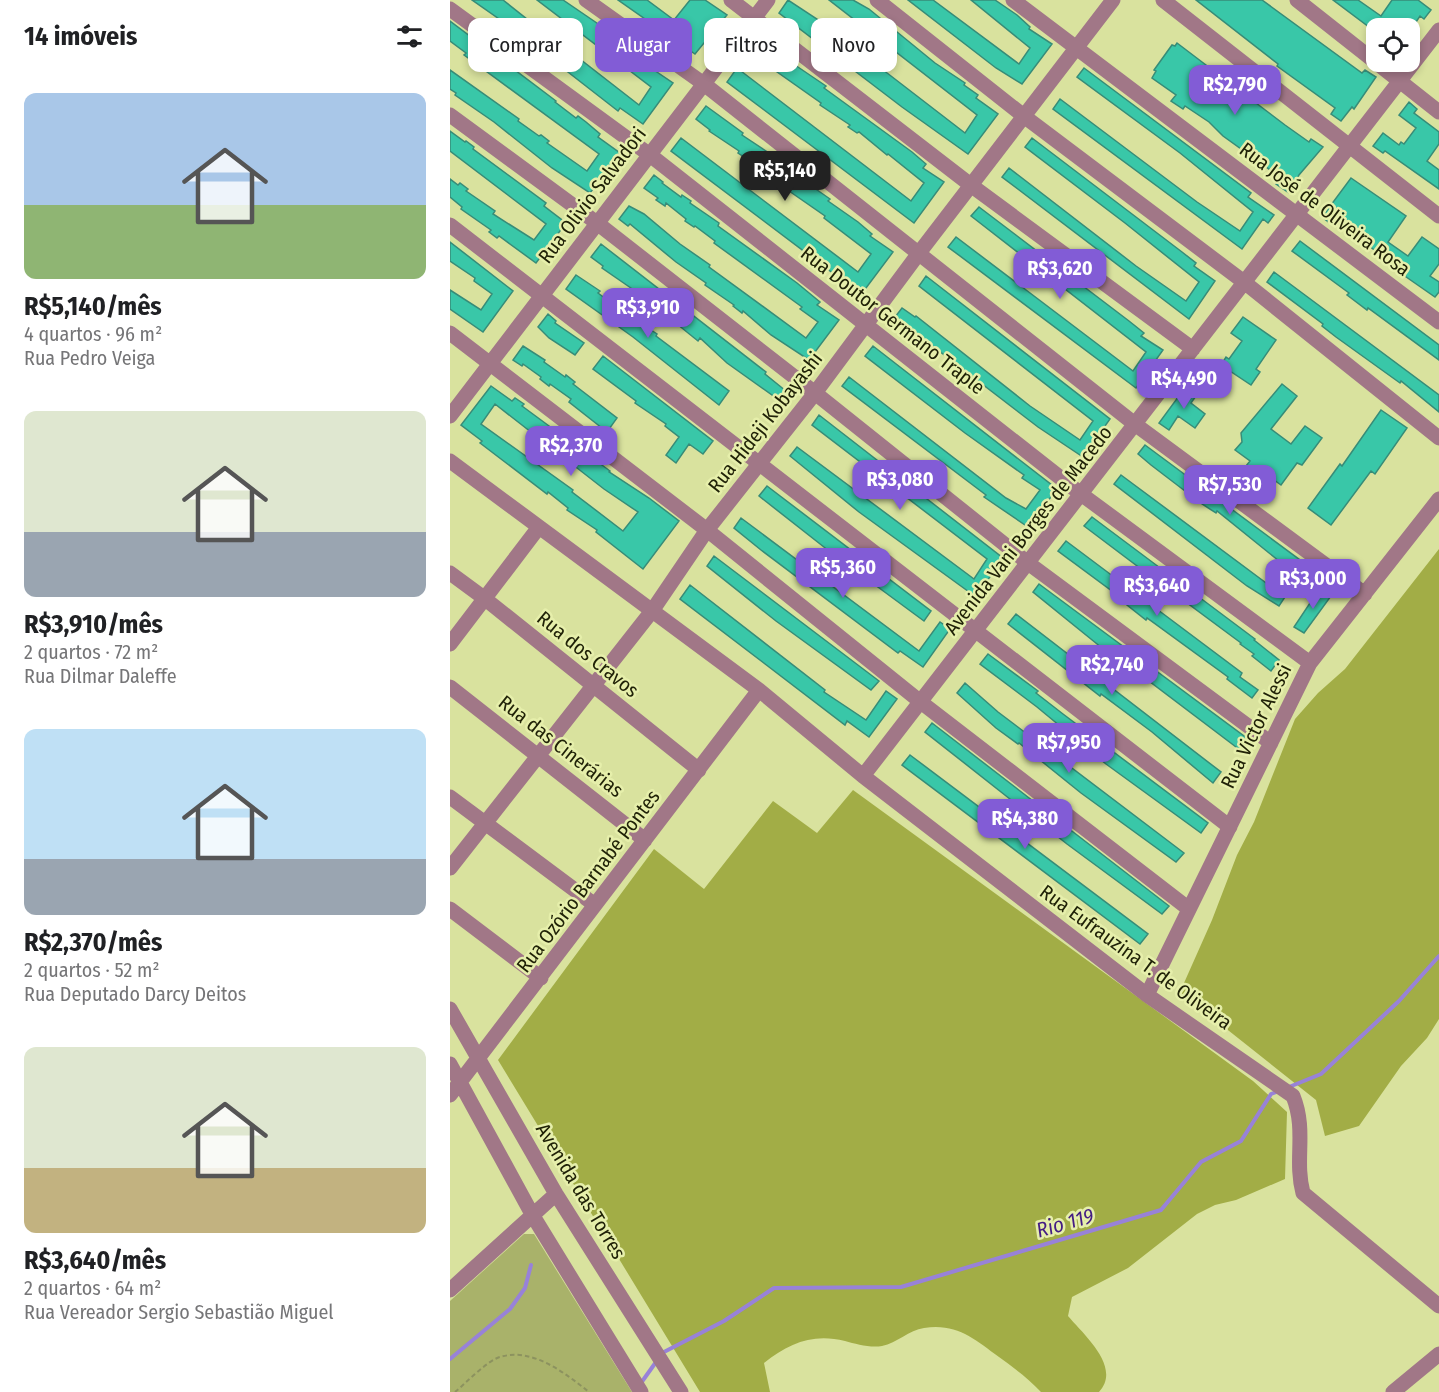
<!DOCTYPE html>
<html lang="pt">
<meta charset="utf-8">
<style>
:root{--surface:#fff;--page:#f2f2f2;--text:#202124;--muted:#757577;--accent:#825cd6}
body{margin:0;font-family:"Fira Sans Condensed",sans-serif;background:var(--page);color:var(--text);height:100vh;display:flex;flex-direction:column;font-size:22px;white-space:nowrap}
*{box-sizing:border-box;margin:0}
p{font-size:20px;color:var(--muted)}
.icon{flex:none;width:33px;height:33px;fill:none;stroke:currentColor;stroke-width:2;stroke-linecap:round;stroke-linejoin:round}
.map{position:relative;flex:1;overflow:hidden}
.drawer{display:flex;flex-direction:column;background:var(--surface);width:450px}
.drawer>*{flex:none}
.banner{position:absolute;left:18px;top:18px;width:570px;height:54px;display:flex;gap:12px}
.tools{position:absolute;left:916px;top:18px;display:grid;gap:12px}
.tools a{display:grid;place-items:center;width:54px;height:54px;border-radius:12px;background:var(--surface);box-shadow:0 3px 9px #0003;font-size:30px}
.price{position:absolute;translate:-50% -51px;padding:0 14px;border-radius:12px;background:var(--accent);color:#fff;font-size:20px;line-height:39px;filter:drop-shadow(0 2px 3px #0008)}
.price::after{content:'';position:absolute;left:50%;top:36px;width:18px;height:14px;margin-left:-9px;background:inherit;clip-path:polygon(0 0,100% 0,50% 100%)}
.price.active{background:#222;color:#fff}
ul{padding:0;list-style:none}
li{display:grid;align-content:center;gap:12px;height:318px;padding:0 24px}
li span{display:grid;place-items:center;height:186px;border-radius:12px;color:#555}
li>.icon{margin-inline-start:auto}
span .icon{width:108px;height:108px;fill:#fffc;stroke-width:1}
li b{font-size:26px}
h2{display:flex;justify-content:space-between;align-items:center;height:72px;padding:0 24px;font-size:26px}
.pill{padding:0 21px;border-radius:12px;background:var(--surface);box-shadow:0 3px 9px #0003;font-size:21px;line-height:54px}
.pill.active{background:var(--accent);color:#fff}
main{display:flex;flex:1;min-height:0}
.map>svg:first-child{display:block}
.green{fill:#a9b26a}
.forest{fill:#a2ad46}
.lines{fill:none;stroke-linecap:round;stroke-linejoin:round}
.stream{stroke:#9882d8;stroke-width:4}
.building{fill:#39c7a8;stroke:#378c78;stroke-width:1.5;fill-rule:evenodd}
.path{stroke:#8c925f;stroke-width:2;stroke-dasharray:4.5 3;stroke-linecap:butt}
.minor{stroke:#a17787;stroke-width:15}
.labels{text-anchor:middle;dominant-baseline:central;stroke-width:5;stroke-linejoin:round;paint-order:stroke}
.street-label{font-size:20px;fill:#202207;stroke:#e6efab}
.water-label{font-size:21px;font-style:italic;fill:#441d83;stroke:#e6efab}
</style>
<main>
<section class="drawer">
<h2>14 imóveis<svg class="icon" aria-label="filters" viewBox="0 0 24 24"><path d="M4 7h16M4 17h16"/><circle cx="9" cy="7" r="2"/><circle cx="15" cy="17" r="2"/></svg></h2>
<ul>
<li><span style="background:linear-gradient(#a9c7e8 60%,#8fb573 0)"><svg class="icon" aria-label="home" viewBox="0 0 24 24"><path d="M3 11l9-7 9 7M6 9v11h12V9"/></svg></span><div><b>R$5,140/mês</b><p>4 quartos · 96 m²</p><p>Rua Pedro Veiga</p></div></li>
<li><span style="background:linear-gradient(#dfe7d0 65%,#9aa5b1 0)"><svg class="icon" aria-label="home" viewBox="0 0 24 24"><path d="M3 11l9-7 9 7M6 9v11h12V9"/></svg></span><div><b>R$3,910/mês</b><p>2 quartos · 72 m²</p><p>Rua Dilmar Daleffe</p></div></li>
<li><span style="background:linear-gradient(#bfe0f5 70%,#9aa5b1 0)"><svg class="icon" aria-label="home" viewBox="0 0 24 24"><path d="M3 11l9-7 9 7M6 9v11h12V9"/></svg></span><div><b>R$2,370/mês</b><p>2 quartos · 52 m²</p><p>Rua Deputado Darcy Deitos</p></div></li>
<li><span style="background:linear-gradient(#dfe7d0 65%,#c2b280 0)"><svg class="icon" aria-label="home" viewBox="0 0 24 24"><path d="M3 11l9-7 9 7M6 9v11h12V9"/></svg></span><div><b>R$3,640/mês</b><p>2 quartos · 64 m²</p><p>Rua Vereador Sergio Sebastião Miguel</p></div></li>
</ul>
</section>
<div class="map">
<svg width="989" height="1392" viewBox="0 0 989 1392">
<rect width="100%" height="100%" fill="#d9e29e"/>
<!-- green -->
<path class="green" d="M74,1234H84L182,1392H0V1301Z"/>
<!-- forest -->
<path class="forest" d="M989,549V1019L977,1038L951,1066L909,1126L875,1136L866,1100L730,992L762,920L787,855L804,822L845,719L868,693L895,669Z
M403,790L803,1081L837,1112L835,1179L786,1200L765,1205L747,1214L678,1268L622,1297L618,1316C634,1335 672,1367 649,1392H591C578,1378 564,1368 549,1357C524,1339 507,1323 474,1328C459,1330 447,1343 432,1346C420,1348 406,1344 395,1341C363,1333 339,1343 314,1363L320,1392H250L48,1060L204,849L254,889L323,801L367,833Z"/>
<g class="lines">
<!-- stream -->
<path class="stream" d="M839,1087L871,1074L949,1001L989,956
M212,1353L274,1321L324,1288L451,1287L711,1210L751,1162L791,1141L821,1094L829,1091
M0,1359L60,1309L75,1288L81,1265
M191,1383L206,1362"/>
</g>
<!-- building -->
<path class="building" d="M22,0H53L92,31L91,33L112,48L113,46L189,105L201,87L87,0H113L160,32L202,66L201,68L223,83L193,124L170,108L168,111L96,55L94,57L58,28L59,26Z
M168,0H197L224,20L240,0H255L277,15L245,54Z
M338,0L367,19L515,133L527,115L379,0H403L419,9L485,63L515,83L514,85L528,95L526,98L548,114L518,154L452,107L329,13Z
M458,0H483L569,64L580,48L521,0H545L567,15L580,27L579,29L602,44L572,84L546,68Z
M746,0H812L912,73L915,70L926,77L904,109L902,107L891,121L881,114L885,108L827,66L828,64Z
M883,0H908L931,16L942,0H968L981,10L974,19L970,16L962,28H927V33Z
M0,21L106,101L105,102L126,118L128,116L136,122L150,134L148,137L170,153L140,193L102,168L44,122L5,95L6,93L0,89V70L69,119L68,121L89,136L91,135L99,141L97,143L137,171L149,154L14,55L16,53L0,41Z
M310,36L345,65L376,86L374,88L462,152L476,164L473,168L494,182L464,223L277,82L287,68L461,201L474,183L438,154L437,155L409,132L407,133L398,127L400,125L370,105L371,103L313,62L314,60L300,49Z
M727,43L835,125L859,142L861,139L873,147L849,175L839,193L826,184L830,177L773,136L759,122L735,106L733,109L721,101L726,95L702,78L706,71L704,70L722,45L725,46Z
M634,68L801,193L798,197L824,215L818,223L813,219L792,249L603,109L610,99L747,202L790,231L803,212L730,153L627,77Z
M959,102L967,109L964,113L989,132V144L977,161L989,170V189L935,151L933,153L923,146L933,133L949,145L951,142L954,144L966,128L949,115Z
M256,106L293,133L292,135L322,155L320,157L380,199L378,201L408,222L422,234L420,236L443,252L413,292L390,275L388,277L221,151L231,138L408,272L421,254L374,218L375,216L316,175L318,173L288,153L289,151L259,131L260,130L246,119Z
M0,131L15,142L16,141L24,147L23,149L96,203L94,206L116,223L86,263L49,236L47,238L39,232L41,230L11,209L12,207L0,197V179L8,185L10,183L18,189L16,191L45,211L43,214L84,240L96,224L0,151Z
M582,138L732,252L746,263L744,266L765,281L739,319L552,177L559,168L686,266L736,301L749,282L675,223L575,147Z
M204,175L213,182L212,183L231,197L232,195L241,201L240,203L269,223L268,226L347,283L370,302L367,305L389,320L359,360L321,335L293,311L292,313L283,306L284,305L255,285L256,283L226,262L180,224L178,226L169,219L179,206L194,214L230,244L260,265L259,267L356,338L368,322L350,309L352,307L264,243L265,241L245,226L244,227L235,221L236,219L216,203L215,206L206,200L208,198L194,188Z
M901,178L956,216L938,242L958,256L972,237L989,249V264L980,276L989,282V292L985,297L949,272L934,259L935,258L907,237L883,221L881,224L872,217Z
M529,207L679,321L694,333L691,336L713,350L686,388L498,247L506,237L683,371L696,352L521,216Z
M850,241L989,345V360L918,308L917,310L897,295L899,293L842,251Z
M0,242L63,291L33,332L0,309V290L31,310L42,294L24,281L25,278L0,261Z
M151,244L316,372L315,374L336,391L329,400L277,363L250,338L248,341L191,295L152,268L153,266L141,257Z
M824,272L989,395V412L951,381L950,383L886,337L872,326L873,324L817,282Z
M126,275L150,291L148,293L168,308L169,306L178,313L177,314L207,334L206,336L279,391L269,405L183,337L116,289Z
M476,276L660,419L633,457L588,427L445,317L452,308L465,317L466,316L580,406L630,440L643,421L469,286Z
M98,314L106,321L105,323L134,343L125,355L99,338L88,327Z
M793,317L826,340L806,369L810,372L801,385L771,365L776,357L779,359L792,341L781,333Z
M73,346L95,360L94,362L115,377L116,375L125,382L123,384L167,418L157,432L119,402L121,399L100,384L99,386L90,379L91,377L73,364L72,366L63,360Z
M423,346L607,489L578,527L534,497L536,495L392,386L399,377L556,498L576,509L590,490L572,478L574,475L515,433L415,356Z
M153,356L263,441L253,454L239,444L226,463L216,455L229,437L215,426L216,424L185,403L186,401L143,369Z
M832,384L847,396L821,429L841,444L855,426L872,438L852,465L847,463L831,485L824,480L812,495L788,476L800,461L785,450L792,442L791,433Z
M737,385L748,393L741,403L755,414L745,428L728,416L719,430L709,423Z
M41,386L62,401L65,398L74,404L72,406L160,471L159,472L199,498L229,521L193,569L146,532L147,530L117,510L118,508L98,492L97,494L30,443L32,441L11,425ZM45,404L154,489L188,512L173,531L122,492L123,490L31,424Z
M931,410L957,428L925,474L921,471L881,525L858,508L890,464L892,466Z
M369,415L553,558L526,597L409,512L340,456L347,447L524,579L537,559L362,425Z
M695,445L873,577L866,586L829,561L767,511L766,513L752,504L701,465L688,454Z
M671,475L835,597L829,606L797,586L664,484Z
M317,486L481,611L474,621L379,551L309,496Z
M642,517L805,639L804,640L829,660L821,671L802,656L804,654L790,644L791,643L710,583L709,585L690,571L691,569L634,526Z
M291,518L469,651L490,622L500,629L473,667L450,651L448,653L311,550L284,528Z
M616,541L792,673L790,677L808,690L802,698L777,679L778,677L697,618L696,620L677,605L678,603L608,551Z
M264,556L429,681L421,690L326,621L257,566Z
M589,584L798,739L790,750L675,663L674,665L652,648L583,592Z
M240,585L375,690L374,692L416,720L436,691L447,699L419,737L397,721L395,725L230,599Z
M870,588L881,596L854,633L844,627Z
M566,614L771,772L763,783L702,732L651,694L650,696L558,624Z
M538,654L588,691L586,693L613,714L758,823L751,833L656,764L587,707L530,664Z
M515,683L548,712L734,853L726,862L631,793L569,743L568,744L546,728L507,693Z
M482,723L719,906L712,914L617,844L475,732Z
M460,755L698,934L690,944L452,765Z"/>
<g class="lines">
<!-- path -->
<path class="path" d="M5,1392C16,1383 38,1360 50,1357C82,1347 115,1373 139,1392"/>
<!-- minor -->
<path class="minor" d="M136,0L254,84L686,425L915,594
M281,0L522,186L743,349
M427,0L575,117L794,282L989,438
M563,0L989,322
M713,0L989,216
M847,0L989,112
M0,9L200,155L631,494L860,663
M0,115L147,223L365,393L578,563L821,743
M0,225L780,827
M0,333L257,530L472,703L739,909
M0,416L318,0
M0,461L309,690L413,776L697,995L843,1096C857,1131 844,1159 853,1193L989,1306
M0,573L34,598L249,770
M0,644L89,527
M0,687L195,840
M413,776L989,30
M0,797L145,905
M0,868L202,611L257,530L365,393L469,253L663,0
M0,909L91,978
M697,995L860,663L989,499
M0,1009L106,1194L231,1392
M0,1064L83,1216L191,1392
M0,1095L309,690
M0,1290L106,1194
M943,1392L989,1354"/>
</g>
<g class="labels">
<!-- street labels -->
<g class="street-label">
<text transform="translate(142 195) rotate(-53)">Rua Olivio Salvadori</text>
<text transform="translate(875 209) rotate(37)">Rua José de Oliveira Rosa</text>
<text transform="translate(443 320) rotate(38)">Rua Doutor Germano Traple</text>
<text transform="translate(315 422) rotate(-52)">Rua Hideji Kobayashi</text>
<text transform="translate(578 530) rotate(-52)">Avenida Vani Borges de Macedo</text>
<text transform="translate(138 654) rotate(39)">Rua dos Cravos</text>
<text transform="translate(806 726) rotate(-64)">Rua Victor Alessi</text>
<text transform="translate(111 746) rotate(38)">Rua das Cinerárias</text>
<text transform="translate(138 881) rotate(-53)">Rua Ozório Barnabé Pontes</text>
<text transform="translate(686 957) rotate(36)">Rua Eufrauzina T. de Oliveira</text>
<text transform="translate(131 1191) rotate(59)">Avenida das Torres</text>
</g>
<!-- water labels -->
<g class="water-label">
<text transform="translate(615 1223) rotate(-16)">Rio 119</text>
</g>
</g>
</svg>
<div class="tools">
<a><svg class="icon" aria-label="locate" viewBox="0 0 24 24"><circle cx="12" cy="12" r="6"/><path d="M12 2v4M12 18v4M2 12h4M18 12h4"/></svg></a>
</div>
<b class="price" style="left:785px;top:116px">R$2,790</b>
<b class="price active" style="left:335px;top:202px">R$5,140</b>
<b class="price" style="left:610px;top:300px">R$3,620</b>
<b class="price" style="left:198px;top:339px">R$3,910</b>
<b class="price" style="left:734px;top:410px">R$4,490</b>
<b class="price" style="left:121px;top:477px">R$2,370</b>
<b class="price" style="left:450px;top:511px">R$3,080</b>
<b class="price" style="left:780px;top:516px">R$7,530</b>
<b class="price" style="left:393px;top:599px">R$5,360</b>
<b class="price" style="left:863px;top:610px">R$3,000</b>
<b class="price" style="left:707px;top:617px">R$3,640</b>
<b class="price" style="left:662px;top:696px">R$2,740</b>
<b class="price" style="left:619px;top:774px">R$7,950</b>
<b class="price" style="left:575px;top:850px">R$4,380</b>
<div class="banner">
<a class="pill">Comprar</a>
<a class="pill active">Alugar</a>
<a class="pill">Filtros</a>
<a class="pill">Novo</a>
</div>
</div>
</main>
